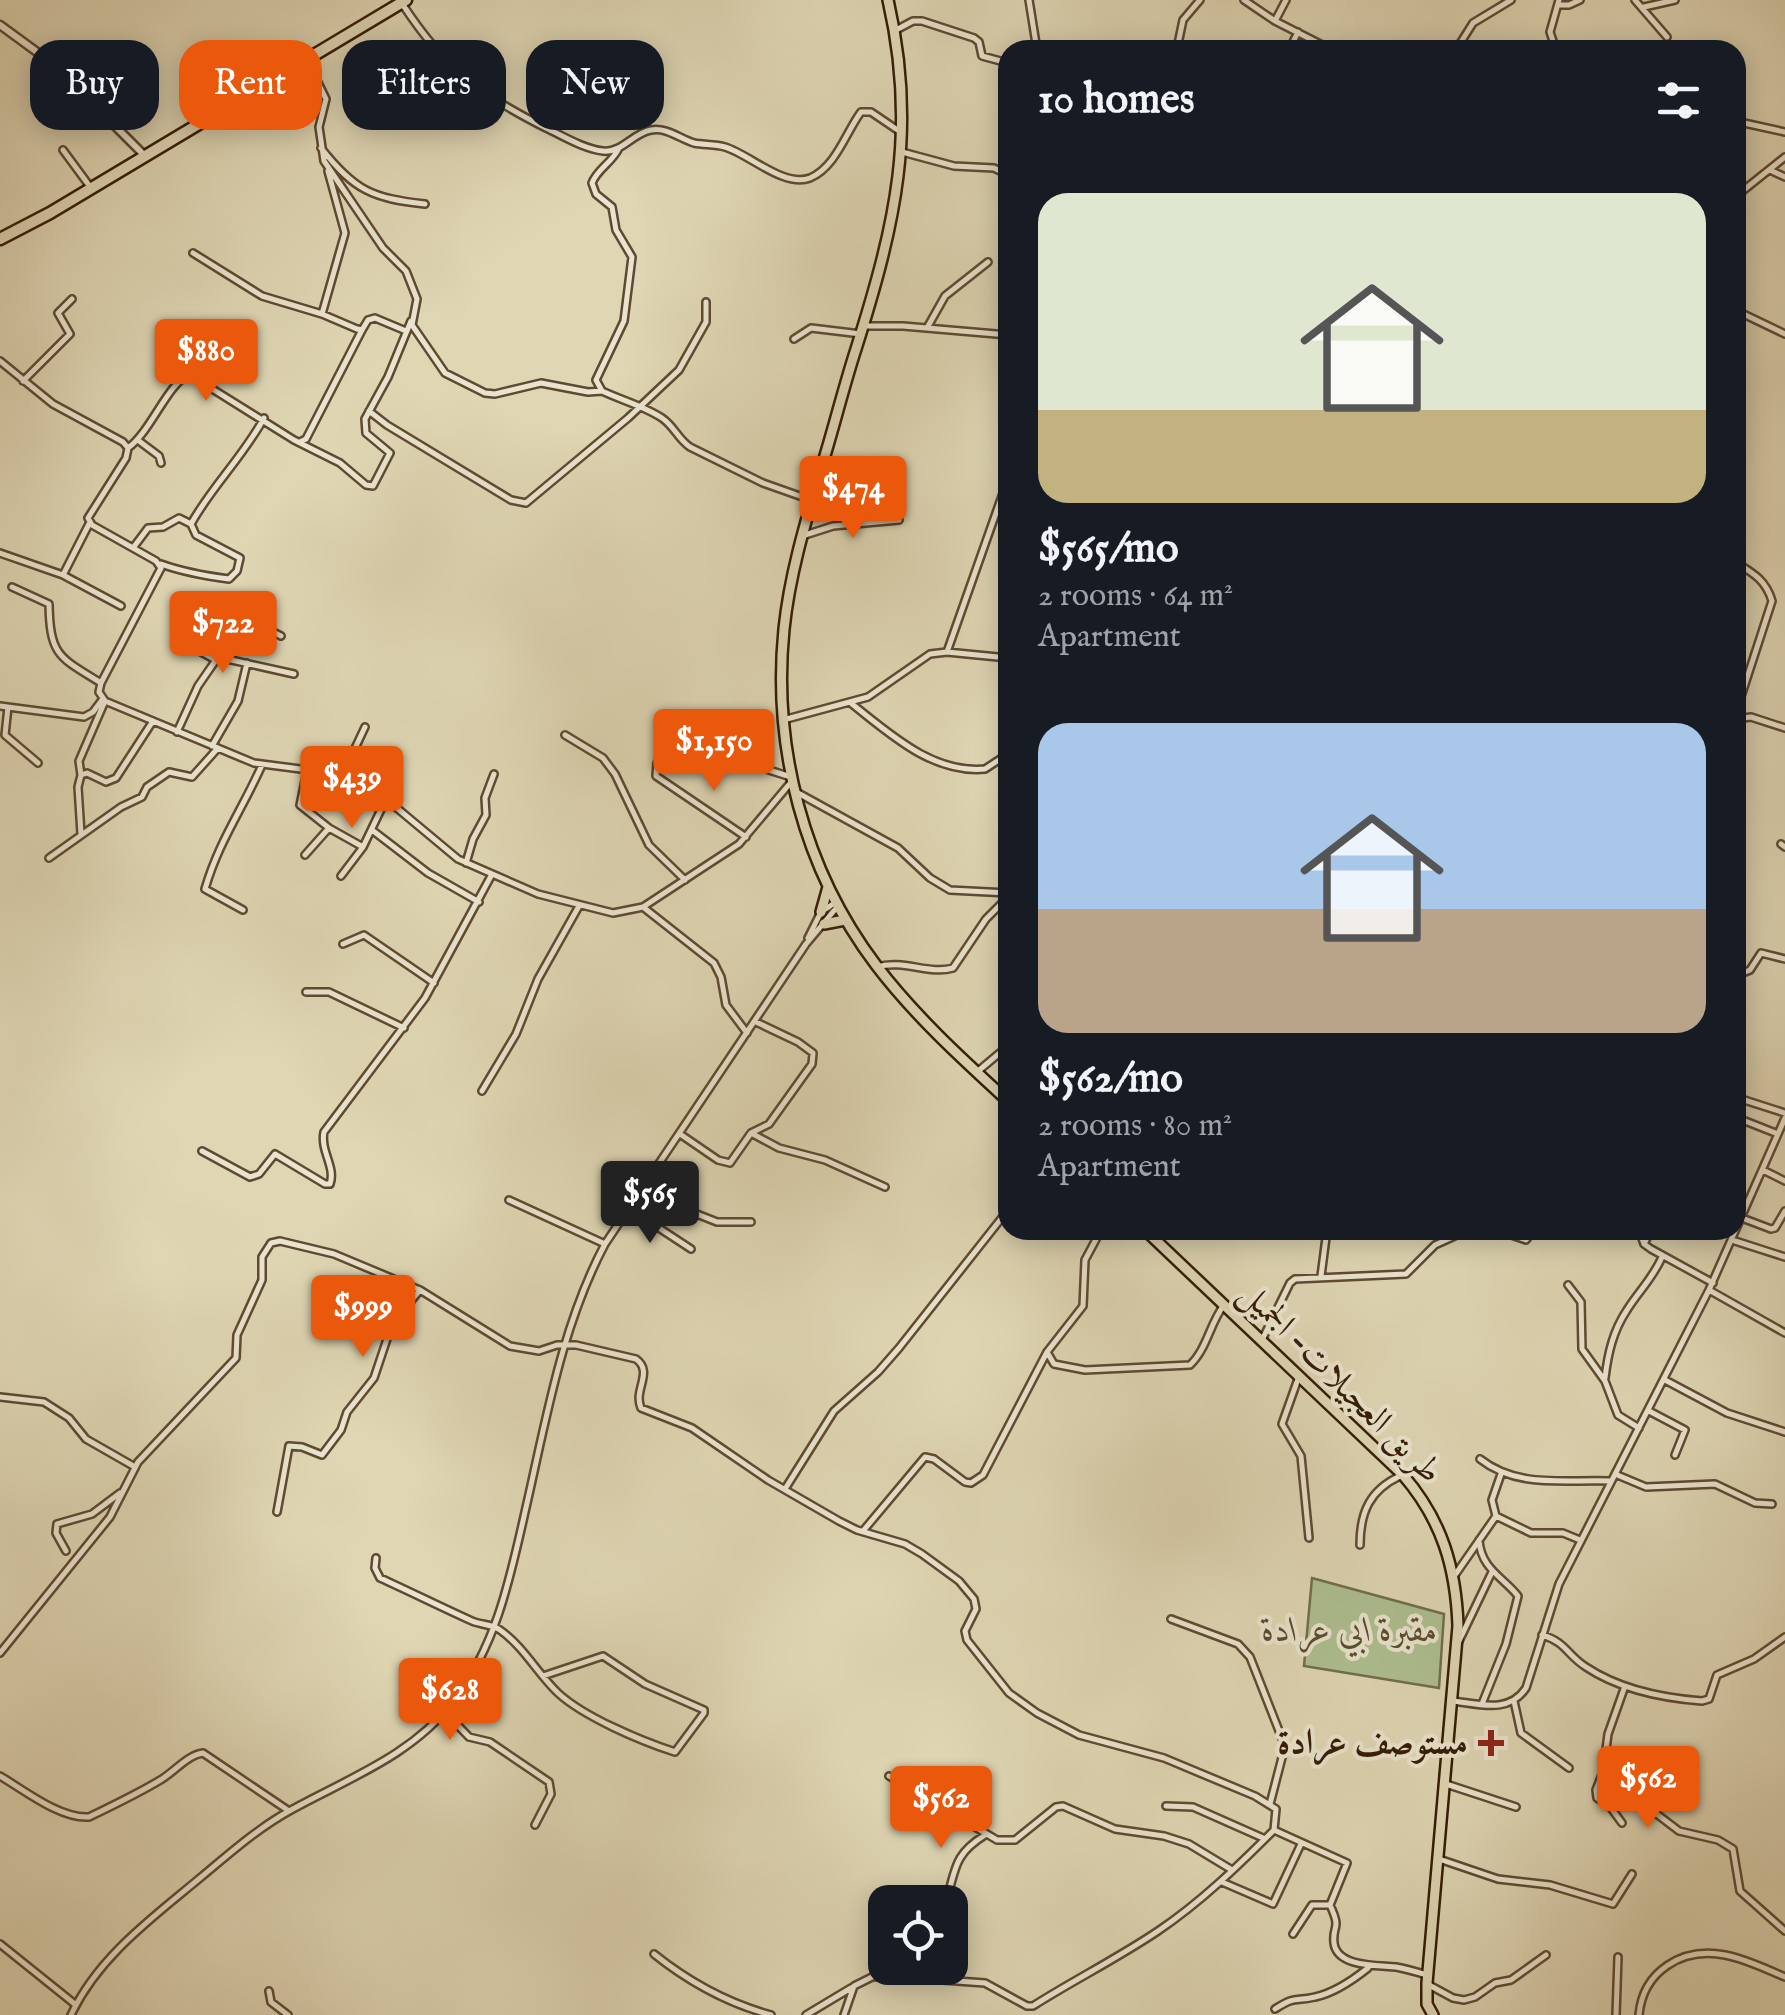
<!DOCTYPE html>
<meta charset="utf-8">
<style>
:root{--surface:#171b24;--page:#20242c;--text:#f1f3f6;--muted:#9ea1a6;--accent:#ea580c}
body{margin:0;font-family:"IM FELL English",Amiri,serif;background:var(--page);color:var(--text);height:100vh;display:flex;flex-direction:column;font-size:38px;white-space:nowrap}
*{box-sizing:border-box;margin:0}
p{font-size:32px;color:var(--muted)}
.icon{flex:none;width:55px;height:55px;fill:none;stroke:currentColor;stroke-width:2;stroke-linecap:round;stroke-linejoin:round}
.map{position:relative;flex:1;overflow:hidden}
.details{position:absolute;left:998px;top:40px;width:748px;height:1200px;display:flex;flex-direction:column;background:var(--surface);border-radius:30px;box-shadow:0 5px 25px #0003}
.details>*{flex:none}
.hud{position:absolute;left:30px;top:40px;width:818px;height:90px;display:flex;gap:20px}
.buttons{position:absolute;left:868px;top:1885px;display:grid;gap:20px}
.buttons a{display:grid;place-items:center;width:100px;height:100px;border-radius:20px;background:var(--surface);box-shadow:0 5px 25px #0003;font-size:50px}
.price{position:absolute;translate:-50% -85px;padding:0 22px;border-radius:10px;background:var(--accent);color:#fff;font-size:32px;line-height:65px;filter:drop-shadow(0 2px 5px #0008)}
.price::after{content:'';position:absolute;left:50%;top:60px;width:30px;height:22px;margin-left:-15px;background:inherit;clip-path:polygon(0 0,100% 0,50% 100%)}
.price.selected{background:#222;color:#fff}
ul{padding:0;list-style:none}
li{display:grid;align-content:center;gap:20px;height:530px;padding:0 40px}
li span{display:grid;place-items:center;height:310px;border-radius:30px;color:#555}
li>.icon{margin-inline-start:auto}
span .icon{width:180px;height:180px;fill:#fffc;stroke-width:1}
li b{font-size:42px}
h2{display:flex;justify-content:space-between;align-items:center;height:120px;padding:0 40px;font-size:42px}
.tag{padding:0 35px;border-radius:30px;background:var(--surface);box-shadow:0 5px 25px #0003;font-size:35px;line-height:90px}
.tag.selected{background:var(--accent);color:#fff}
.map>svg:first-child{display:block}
.green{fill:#adbf91;stroke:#706e4c;stroke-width:2.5}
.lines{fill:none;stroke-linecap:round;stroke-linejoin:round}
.minor-casing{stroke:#5e4a32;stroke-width:10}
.tertiary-casing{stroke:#5e4a32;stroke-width:11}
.primary-casing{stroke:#331c07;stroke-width:14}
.trunk-casing{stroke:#331c07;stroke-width:15}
.minor{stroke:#eae4ce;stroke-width:5}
.tertiary{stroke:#eae4ce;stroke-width:6}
.primary{stroke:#dfd6b4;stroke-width:9}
.trunk{stroke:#dfd6b4;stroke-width:10}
.poi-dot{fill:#8f2418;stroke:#eae4ce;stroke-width:4}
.labels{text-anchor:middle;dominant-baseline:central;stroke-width:8;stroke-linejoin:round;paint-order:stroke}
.street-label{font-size:35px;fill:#331c07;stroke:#eae4ce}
.park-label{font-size:35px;font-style:italic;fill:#584d30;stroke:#eae4ce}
.poi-label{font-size:35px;font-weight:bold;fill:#331c07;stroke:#eae4ce;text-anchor:end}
</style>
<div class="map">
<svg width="1785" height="2015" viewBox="0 0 1785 2015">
<rect width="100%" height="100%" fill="#dfd6b4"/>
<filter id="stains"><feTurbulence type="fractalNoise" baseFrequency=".002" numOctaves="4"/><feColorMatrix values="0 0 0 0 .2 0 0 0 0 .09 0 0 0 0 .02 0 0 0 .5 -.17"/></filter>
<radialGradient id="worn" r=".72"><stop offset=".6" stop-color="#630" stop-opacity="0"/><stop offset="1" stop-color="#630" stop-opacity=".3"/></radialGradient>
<!-- green -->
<path class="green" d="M1312,1578L1444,1614L1439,1688L1304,1666Z"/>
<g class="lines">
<!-- minor casing -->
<g class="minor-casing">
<path id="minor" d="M1029,0L1037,50
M1244,0L1275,21L1332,50
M1635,0L1667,37
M403,5C446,70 477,93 546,128C563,136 584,149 603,151C622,153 633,133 651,130C667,127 680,139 694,143C704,145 715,144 725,147C749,154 784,188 810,178C836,167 846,132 861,112H871L902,133
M1558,5H1569L1580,0
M1644,7L1675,0
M1275,21L1286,0
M896,30L913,21H922L974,38L979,42L982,56L1008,63
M1178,44L1183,20L1200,0
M1289,50L1298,32
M1456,50L1473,23L1511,0
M1556,50L1550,32L1559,0
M307,60L326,99L319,127L324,161L383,248L406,271L417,299L412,325L445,373L485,393L495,394L541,383L588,392L602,391
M1735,121L1785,132
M321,148C355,191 372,198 425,204
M619,148C612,163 598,168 592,183L596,194L612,207L616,230L632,257L624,321L596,380L602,391C621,400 644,406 662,418C674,426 678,439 690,447L763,483L811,500
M63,150L91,188
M902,152L954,166L994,168L1008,175
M1770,170L1785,177
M1735,197L1785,157
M193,253L262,296L322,314L357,329L362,330L368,320L375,318L406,331
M1735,310L1785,334
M322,314L345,233L328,171
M863,326H903L1008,335
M927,328L945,296L988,262
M794,339L811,328L861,334
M0,361L53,404L123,442L128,448L126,458L88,518L92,525L156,561L161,568L101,683L99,692L105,701L254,763L347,775L386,799L458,859L538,894L613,913L643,907L739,844L792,781
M23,381L70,334L58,313L72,299
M369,411L387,425L511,500L526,503L628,418L679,370L706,322V302
M139,441L159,456L161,463
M300,442L306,439L362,330
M128,448C151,432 169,380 190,375L294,440L340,463L366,485L373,486L390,453L366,433L365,419L388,377L411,321
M191,524C212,486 243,457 264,418
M805,535L833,526L899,520
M133,548L148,528L163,527L179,518L191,524L196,535L240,558L237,571L229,579C206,576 183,572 161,564
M0,553L63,575L121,606
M1735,562C1753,573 1766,580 1772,601L1735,715
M63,575L89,524
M12,587L49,604C50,656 59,657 101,683
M947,652L1008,479
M224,656L243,621L247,619L281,636
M214,659L194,648L203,627L207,626L231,644
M852,704C890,734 933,774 985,769L1008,754
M0,706L84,717L93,712L102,700
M8,707L5,735L38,763
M1008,714V736
M1735,719L1751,717L1785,728
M783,720L868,697L930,654L947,652L1008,658
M177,732L198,686L218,657L294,674
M565,735L603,758L615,774L649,845L685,880
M212,746L238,701L247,663
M307,771L300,805L329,828
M343,774L365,727
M81,775L79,761L105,701
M798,793L898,848L930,878L950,890L1008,893
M372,830L428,873L479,902
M81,834L78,787L81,775L87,773L106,782L116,778L153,721
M746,837L656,776L657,763L682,725L687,720L696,722L769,770L791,777
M1781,844L1785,847
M305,855L329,828L363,847
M49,858L121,807L142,797L147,787L169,772L192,777L218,748
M466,863L473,839L486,815L485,798L494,774
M341,876L363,847L386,799
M643,907L714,963L721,977L726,1005L747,1033
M243,910L205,889C219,841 242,810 262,765
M808,938L821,912L836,902
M343,944L364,935L434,983
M877,967C903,959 929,975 953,968L986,919L1008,897
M1735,976L1750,970L1761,953L1785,959
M306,992H329L404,1028
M977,1072L1008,1046
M482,1091L516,1034L538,979L579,906
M1735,1097L1785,1113
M1735,1117L1778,1134
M751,1133L779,1148L825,1160L885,1187
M680,1134L718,1160L730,1163L751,1133L769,1124L812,1064L813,1053L798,1042L756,1022
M202,1151L250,1177L259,1174L275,1154L325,1184H330C336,1167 320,1151 324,1132L425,998L491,876
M1763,1170L1785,1181
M509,1200L605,1244
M636,1200L674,1205L717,1222H751
M630,1209L691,1249
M1742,1218L1771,1229L1775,1228L1785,1211
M1101,1230L1085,1260L1083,1306L1047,1352L1054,1364L1085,1370L1190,1365C1207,1349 1210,1323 1224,1305
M1497,1230L1526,1240L1534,1230
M1639,1230L1644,1244L1651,1249L1713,1283
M1732,1240L1785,1257
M1644,1244L1651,1230
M1321,1276L1327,1230
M1568,1285L1581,1302L1582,1349L1605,1381L1618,1415L1639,1428
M1709,1290L1785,1333
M1262,1340L1290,1283L1295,1279L1406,1274L1435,1245L1468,1230
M1605,1378C1608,1353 1613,1331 1627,1310C1639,1291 1653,1278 1662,1257
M1298,1379L1282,1424L1301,1456L1309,1538
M1665,1380L1727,1413L1785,1432
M0,1397L44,1402L69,1418L86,1439L135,1467
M1649,1411L1685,1430L1675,1455
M1480,1459C1518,1489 1566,1479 1611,1481
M1615,1474L1646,1487L1715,1484L1755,1503L1772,1504
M785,1489L834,1411L878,1372L899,1348L1008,1210
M277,1512L289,1446L302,1447L322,1455L341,1430L347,1412L374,1378L392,1324L420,1290
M1496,1516L1531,1533H1563L1580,1540
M863,1531L925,1457L934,1459L965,1482L971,1483L983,1475L1047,1352
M1479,1540C1481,1569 1503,1577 1518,1596L1506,1644L1482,1704
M1360,1545C1360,1512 1370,1490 1400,1476
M66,1551L56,1533L57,1524L92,1514L120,1493
M376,1558L375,1568L380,1578C411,1592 441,1607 472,1621C481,1625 492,1624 500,1630C524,1647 537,1673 558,1693C584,1717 641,1741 675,1752L704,1713V1710L645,1684L603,1656L543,1676
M1455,1575L1496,1516L1492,1500L1501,1474
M1171,1619L1238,1644L1250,1657L1285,1746L1270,1804
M1542,1635C1566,1642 1567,1655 1586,1667C1619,1689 1662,1698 1702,1701L1709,1699L1717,1675L1754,1659L1785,1637
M1459,1641L1492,1572
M0,1653L110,1517L138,1462L236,1358L237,1335L262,1280V1257L271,1243L280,1241L334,1254L420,1290L510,1346L539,1351L557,1345H576L636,1359C654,1372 633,1390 641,1408L692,1428L768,1480L839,1521L857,1530L905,1544L922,1554L959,1581L974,1599L976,1609L965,1631L967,1640L1009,1693L1037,1713L1079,1735L1164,1758L1255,1796L1276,1809L1274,1830C1238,1866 1201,1902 1158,1931C1118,1958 1074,1980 1033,2006H1027L985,1983L887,1976L872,1977L854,1986L844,2015
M1453,1701C1479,1704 1509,1714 1526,1688L1559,1584L1709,1290L1785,1118
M1514,1701L1521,1733L1569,1768
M445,1712L469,1737L490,1742L549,1782L551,1794L535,1825
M1647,1771L1637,1799L1679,1831L1718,1840L1733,1849L1740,1891L1785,1931
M0,1776C24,1790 60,1819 89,1817C114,1805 139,1793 162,1779C176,1770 188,1755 203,1753L289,1811
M889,1776L997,1840H1015L1056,1807L1063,1806L1115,1829L1164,1836L1189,1844L1232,1870
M1446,1784L1516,1807
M1166,1806L1193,1807L1263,1838
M1622,1823L1611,1808L1597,1798L1596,1790L1603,1772L1608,1734L1625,1686
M1274,1830L1347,1863L1330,1905C1342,1931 1332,1924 1334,1943C1337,1968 1380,1965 1396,1967C1407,1969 1417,1972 1427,1975
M1439,1859L1498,1879L1550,1885L1613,1904L1632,1874
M1222,1882L1273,1904L1301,1844
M946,1902C956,1869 953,1855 985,1835
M1293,1934L1312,1905H1330
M0,1944L76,2005
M654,1954C689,1982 727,2003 771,2015
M1429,1985L1453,1998L1464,2000L1475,1997L1495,1983L1511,1980L1546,1955
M269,1991L271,2002L288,2015
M1275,2009C1297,1995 1294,2002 1315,1997C1334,1993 1353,1980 1368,1968
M71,2015C98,1957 152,1918 200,1878C229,1854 258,1828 291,1810C349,1778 411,1756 453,1702C496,1646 510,1579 525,1512C546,1421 561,1327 605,1244L806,944L838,906
M806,2015L851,1988
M1616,2015L1618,1957
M1639,2015C1643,1971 1682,1947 1725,1955C1746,1959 1766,1969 1785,1977"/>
</g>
<!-- tertiary casing -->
<g class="tertiary-casing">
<path id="tertiary" d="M0,25L52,63L145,156"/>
</g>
<!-- primary casing -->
<g class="primary-casing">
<path id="primary" d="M888,0C918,130 895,225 856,349C844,386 835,423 824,459C808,514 790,571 784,629C772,747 804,870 876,965C914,1015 961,1058 1008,1101
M821,912L828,887
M824,924L845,920
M1145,1230L1403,1475C1442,1520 1456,1568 1458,1626L1427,1983V2004L1433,2015"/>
</g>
<!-- trunk casing -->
<g class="trunk-casing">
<path id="trunk" d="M0,239L50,213L406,0"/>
</g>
<!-- minor -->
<use href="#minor" class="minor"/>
<!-- tertiary -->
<use href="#tertiary" class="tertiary"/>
<!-- primary -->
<use href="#primary" class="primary"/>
<!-- trunk -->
<use href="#trunk" class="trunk"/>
</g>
<!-- markers -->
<path class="poi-dot" d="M1486 1728h10v10h10v10h-10v10h-10v-10h-10v-10h10z"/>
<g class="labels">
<!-- street labels -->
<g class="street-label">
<text transform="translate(1340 1383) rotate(45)">طريق العجيلات- الجميل</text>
</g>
<!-- park labels -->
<g class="park-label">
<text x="1350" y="1631">مقبرة ابي عرادة</text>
</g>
<!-- poi labels -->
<g class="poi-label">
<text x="1468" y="1743">مستوصف عرادة</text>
</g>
</g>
<rect width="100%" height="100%" filter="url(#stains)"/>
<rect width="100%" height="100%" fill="url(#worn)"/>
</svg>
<div class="buttons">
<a><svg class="icon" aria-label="locate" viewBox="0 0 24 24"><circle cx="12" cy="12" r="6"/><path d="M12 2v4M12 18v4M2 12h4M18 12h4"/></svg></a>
</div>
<b class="price" style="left:206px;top:404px">$880</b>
<b class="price" style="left:853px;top:541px">$474</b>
<b class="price" style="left:223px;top:676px">$722</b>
<b class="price" style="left:714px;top:794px">$1,150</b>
<b class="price" style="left:352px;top:831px">$439</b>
<b class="price selected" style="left:650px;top:1246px">$565</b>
<b class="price" style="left:363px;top:1360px">$999</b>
<b class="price" style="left:450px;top:1743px">$628</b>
<b class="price" style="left:1648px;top:1831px">$562</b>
<b class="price" style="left:941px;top:1851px">$562</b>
<div class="hud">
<a class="tag">Buy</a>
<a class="tag selected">Rent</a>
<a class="tag">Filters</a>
<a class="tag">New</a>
</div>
<section class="details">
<h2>10 homes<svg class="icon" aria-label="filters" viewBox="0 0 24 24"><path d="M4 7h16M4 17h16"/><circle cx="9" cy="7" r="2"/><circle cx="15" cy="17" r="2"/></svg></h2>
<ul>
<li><span style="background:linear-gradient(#dfe7d0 70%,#c2b280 0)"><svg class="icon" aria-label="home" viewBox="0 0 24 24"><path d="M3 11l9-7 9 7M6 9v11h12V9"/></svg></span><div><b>$565/mo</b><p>2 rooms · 64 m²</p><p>Apartment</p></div></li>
<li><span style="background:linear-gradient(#a9c7e8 60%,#b9a48a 0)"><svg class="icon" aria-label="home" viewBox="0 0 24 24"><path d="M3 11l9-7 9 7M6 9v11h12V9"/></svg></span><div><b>$562/mo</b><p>2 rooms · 80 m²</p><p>Apartment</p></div></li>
</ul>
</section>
</div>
